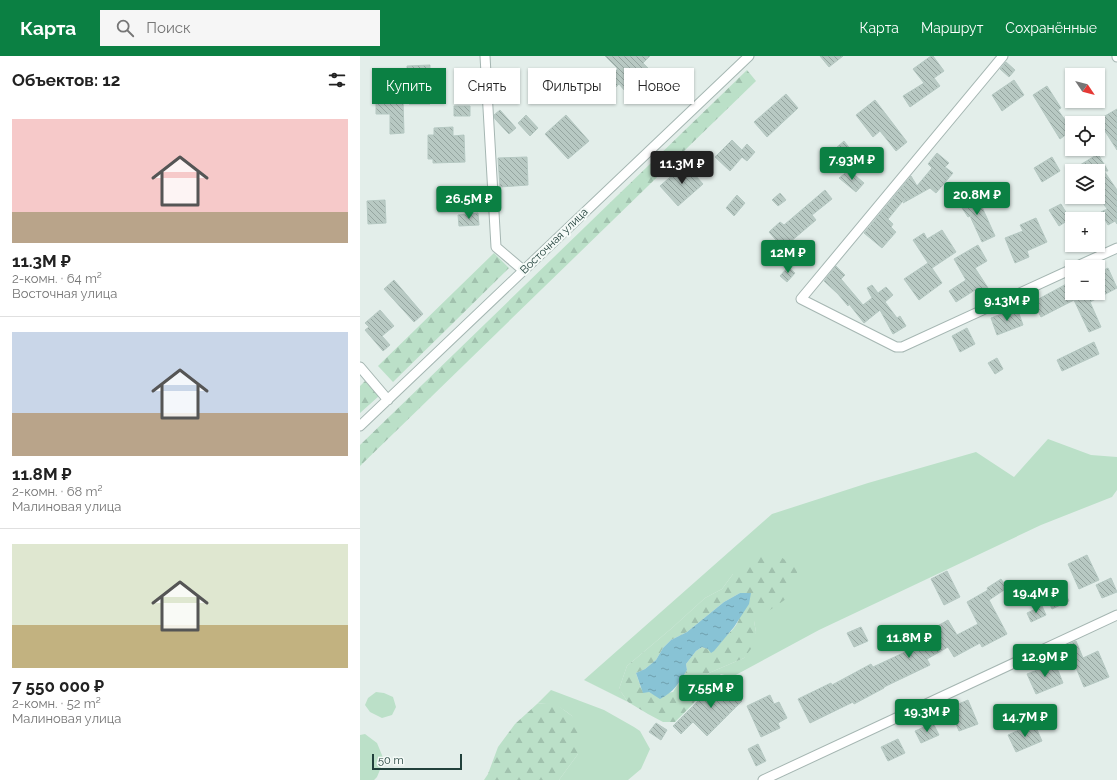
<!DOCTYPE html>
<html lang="ru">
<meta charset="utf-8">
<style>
:root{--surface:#fff;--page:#f6f6f6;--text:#222;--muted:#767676;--line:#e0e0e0;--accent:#0b8043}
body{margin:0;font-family:Raleway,sans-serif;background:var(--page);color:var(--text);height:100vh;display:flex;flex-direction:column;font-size:15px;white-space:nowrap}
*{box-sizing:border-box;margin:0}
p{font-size:13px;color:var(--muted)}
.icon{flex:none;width:22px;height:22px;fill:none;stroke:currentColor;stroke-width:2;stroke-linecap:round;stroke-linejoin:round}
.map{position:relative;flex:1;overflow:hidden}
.side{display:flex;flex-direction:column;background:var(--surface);width:360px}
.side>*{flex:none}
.banner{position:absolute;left:12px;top:12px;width:380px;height:36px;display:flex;gap:8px}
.needle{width:26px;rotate:125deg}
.tools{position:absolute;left:705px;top:12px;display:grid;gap:8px}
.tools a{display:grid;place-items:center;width:40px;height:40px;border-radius:0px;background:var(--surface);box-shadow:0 1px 3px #0004;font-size:20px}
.scale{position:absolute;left:12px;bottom:10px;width:90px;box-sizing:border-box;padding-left:4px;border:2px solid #21403b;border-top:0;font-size:11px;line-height:14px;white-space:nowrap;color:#21403b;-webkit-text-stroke:3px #f4faf7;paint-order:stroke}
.price{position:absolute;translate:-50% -34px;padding:0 9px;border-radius:4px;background:var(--accent);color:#fff;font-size:13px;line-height:26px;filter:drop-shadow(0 1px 2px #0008)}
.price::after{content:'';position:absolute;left:50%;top:24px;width:12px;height:9px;margin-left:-6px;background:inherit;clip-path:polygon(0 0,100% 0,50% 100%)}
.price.active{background:#222;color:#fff}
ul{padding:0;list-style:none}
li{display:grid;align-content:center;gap:8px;height:212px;padding:0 12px}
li+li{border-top:1px solid var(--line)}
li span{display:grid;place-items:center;height:124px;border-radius:0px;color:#555}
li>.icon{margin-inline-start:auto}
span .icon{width:72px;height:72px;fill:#fffc;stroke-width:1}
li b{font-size:17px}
h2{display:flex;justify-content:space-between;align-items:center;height:48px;padding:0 12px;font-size:17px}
.tag{padding:0 14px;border-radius:0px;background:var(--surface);box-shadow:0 1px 3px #0004;font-size:14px;line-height:36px}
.tag.active{background:var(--accent);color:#fff}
header{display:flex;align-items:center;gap:24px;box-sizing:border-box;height:56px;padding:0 20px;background:var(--accent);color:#fff}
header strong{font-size:19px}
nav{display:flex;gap:22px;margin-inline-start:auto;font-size:14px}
.search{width:280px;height:36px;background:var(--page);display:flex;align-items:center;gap:10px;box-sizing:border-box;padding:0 14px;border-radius:0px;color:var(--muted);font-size:15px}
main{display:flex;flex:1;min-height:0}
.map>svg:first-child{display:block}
.green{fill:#bbe0c8}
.forest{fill:url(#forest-firs);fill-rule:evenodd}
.water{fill:url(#water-ripples)}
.building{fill:url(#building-back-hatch);stroke:#b5c8c2}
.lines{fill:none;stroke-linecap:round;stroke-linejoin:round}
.street-casing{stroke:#a5b6b2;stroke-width:11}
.street{stroke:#fff;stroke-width:9}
.labels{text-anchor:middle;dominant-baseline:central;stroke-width:4;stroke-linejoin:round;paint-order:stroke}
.street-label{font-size:11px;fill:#21403b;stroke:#f4faf7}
</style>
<header>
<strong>Карта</strong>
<div class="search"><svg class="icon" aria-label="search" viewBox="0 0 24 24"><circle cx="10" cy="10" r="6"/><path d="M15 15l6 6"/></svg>Поиск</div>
<nav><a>Карта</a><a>Маршрут</a><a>Сохранённые</a></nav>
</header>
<main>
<section class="side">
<h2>Объектов: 12<svg class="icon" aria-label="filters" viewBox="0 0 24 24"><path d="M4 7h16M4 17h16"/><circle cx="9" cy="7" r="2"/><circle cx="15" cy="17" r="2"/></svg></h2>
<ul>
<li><span style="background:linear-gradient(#f6c9c9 75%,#b9a48a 0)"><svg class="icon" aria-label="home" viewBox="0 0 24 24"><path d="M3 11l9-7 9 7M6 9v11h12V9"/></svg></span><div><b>11.3M ₽</b><p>2-комн. · 64 m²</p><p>Восточная улица</p></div></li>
<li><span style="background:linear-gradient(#c9d6e8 65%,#b9a48a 0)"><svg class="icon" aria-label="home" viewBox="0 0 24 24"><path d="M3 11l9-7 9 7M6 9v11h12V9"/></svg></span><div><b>11.8M ₽</b><p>2-комн. · 68 m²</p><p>Малиновая улица</p></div></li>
<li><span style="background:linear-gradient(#dfe7d0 65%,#c2b280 0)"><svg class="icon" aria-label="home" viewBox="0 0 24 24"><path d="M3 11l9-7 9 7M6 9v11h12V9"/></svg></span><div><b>7 550 000 ₽</b><p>2-комн. · 52 m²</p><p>Малиновая улица</p></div></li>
</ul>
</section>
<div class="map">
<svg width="757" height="724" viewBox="0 0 757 724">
<defs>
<pattern id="forest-firs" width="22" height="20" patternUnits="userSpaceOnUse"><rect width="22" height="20" fill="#bbe0c8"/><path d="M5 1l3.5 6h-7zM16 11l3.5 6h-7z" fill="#a0c1ad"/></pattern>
<pattern id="water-ripples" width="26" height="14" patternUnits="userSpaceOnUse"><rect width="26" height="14" fill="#88c3d5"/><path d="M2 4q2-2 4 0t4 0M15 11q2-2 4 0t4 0" fill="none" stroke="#6fa0ae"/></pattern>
<pattern id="building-back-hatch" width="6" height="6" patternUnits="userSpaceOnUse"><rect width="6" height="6" fill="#b8c9c3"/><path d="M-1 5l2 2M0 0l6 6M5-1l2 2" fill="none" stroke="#95a5a0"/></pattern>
</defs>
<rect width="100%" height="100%" fill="#e3eeea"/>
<!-- green -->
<path class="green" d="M688,383L731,399L757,401V434L752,441L681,469L459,574L372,621L361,618L342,634L341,627L349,617L384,602L396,576L394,565L373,518L362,533L345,542L312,572L267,610L259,633L268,646L224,624L412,458L508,427L616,396L654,421Z
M191,634L244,654L274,671L280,675L290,693L281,713L268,724H199L218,698L212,660C199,650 194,646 177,648Z
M16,636L24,637L33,641L36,651L32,659L22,662L10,656L5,649L8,642Z
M5,678L17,687L24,704L17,721L14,724H0V679Z"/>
<!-- forest -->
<path class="forest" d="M387,14L396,25L0,410V389Z
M134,197L149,212L33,326L18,310Z
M5,325L19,340L0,357V330Z
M407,499L421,501L438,513L435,526L426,543L394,565L396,576L394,589L384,602L349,617L341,627L342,634L333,648L315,666H303L288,658L268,646L259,633L267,610L312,572L345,542L362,533L373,518L386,505ZM380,537C380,544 381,552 380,559C378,574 359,585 348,593L342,591L336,595L326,608L327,614L313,636L295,639L281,632L276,617L285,613L296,604L303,592L311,584L327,576L364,546Z
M187,647L196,648L212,660L217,668L221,677L218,698L199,724H124L128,718L138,691L155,668L177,648Z"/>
<!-- water -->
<path class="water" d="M380,537H391L389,548L374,571L354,595L351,597L348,593L342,591L336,595L326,608L327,614C319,627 314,636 300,643L289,636L283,637L276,617L285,613L296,604L303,592L311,584L327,576L364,546Z"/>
<!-- building -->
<path class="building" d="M245,0H290L283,7L288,12L265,35L259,28L250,37L242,28L258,13Z
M460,0H483L469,11Z
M571,0H573L584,15L574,22L580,30L550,51L543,40L564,27L553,13Z
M646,6L655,14L649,21L640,13Z
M70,9V48H49L47,10Z
M654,24L664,39L642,55L632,39Z
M687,30L701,52L698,54L712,74L700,83L673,39Z
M426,38L438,52L407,81L394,66Z
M515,44L547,86L536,95L520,75L513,81L496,59Z
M29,45H43L44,77L30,78V58H16V47L29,46Z
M94,50H110V60H94Z
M757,53V94L738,64Z
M140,54L156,72L149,78L135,63L134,59Z
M166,59L178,72L170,80L158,67Z
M206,59L229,85L208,103L185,78Z
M93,71V80L104,79L105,106L73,107V103H68V79H74V72Z
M372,84L382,94L387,88L395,96L387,105L382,101L370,115L355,101Z
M484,85L498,103L490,109L476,92Z
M577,97L589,107L585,111L593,117L576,137L570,132L543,147L547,140L528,163L533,168L531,171L536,176L522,192L504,177L551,120L557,130L572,112L568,108Z
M738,98L748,115H744L757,134V168L755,165L748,169L741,156L747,153L738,139V115H724L720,109Z
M167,101L168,129L140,131L138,102Z
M692,101L700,115L682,126L674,112Z
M325,108L343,128L318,150L300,130Z
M489,114L504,127L496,136L479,122Z
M98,132L99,155L78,156L77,133Z
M465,134L472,143L452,159L456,164L423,192L409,176L420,166L424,169Z
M613,136L623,151H622L635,180L622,186L610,160L608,161L598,146Z
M420,137L426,144L418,150L412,144Z
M377,139L385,147L374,160L366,152Z
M25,144L26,167L8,168L7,145Z
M701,148L710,163L699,170L689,154Z
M118,157L119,169L99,170L98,159Z
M676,162L687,186L667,195L669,201L655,207L645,182L663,175L660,169Z
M582,174L596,196L572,212L582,227L559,244L544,223L568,207L553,184L564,177L567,183Z
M618,189L627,205L615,212L628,232L618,238L615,234L596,246L589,235L606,224L594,203Z
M476,210L485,219L481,223L503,249L512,242L507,232L512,229L518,237L526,231L533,239L525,246L537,262L540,260L546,270L533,278L520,254L504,267L489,248L488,250L478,238L464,225Z
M428,211L435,217L427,226L420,220Z
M748,212L757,232L730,246L741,271L729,276L714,244L681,261L673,246L712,225V237H738V217Z
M34,224L63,258L54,266L24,233Z
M657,252L663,269L637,279L631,262Z
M20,254L34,270L22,280L30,289L23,295L5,274L9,271L5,267Z
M607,272L615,288L600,296L592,280Z
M734,286L739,298L702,315L697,304Z
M637,302L643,313L635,318L628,307Z
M727,499L739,524L719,533L708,508Z
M587,515L600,541L584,549L571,523Z
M751,522L757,536L742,542L736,529Z
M641,523L647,532L629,544L647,578L622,591L620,587L594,601L588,591L567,603L570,609L524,631V632L494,648L493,646L450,667L438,643L471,627L472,629L511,608L513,611L571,584L567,576L588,564L597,579L618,568L607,546L628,534L627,532Z
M703,532L709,545L692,553L686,539Z
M682,550L686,559L671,566L667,557Z
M501,571L508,585L494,591L487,577Z
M716,585L723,602L738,595L749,621L724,631L712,602L706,604L701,592Z
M695,607L703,627L676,638L667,618Z
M363,620L371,628L368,631L382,645L347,680L333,666L321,678L313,670Z
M410,639L414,648L419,646L427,662L418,667L420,672L401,681L387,650Z
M608,644L618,668L599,675L589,652Z
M296,667L307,674L301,684L289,676Z
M573,667L579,679L561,687L555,675Z
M674,667L682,685L656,696L648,679Z
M538,683L545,697L528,705L521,691Z
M398,688L406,705L396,710L388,693Z"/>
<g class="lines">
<!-- street casing -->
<g class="street-casing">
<path id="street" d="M125,0L136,191L163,214
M643,0L441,243L536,291H542L712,213
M757,0V1
M715,211L757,192
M0,311L28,344
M0,370L389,0
M403,724L757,559"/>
</g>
<!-- street -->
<use href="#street" class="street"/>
</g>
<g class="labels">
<!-- street labels -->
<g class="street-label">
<text transform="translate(194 185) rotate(-44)">Восточная улица</text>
</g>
</g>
</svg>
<div class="tools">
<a><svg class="needle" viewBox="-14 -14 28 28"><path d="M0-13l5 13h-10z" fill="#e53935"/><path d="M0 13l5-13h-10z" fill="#767676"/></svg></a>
<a><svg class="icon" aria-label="locate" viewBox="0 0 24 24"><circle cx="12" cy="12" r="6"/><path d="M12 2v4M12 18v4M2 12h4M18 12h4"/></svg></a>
<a><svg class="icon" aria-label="layers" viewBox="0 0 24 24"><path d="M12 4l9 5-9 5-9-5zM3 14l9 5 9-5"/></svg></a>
<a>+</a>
<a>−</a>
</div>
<div class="scale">50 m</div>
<b class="price" style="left:492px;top:125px">7.93M ₽</b>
<b class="price active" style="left:322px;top:129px">11.3M ₽</b>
<b class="price" style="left:617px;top:160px">20.8M ₽</b>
<b class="price" style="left:109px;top:164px">26.5M ₽</b>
<b class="price" style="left:428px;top:218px">12M ₽</b>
<b class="price" style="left:647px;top:266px">9.13M ₽</b>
<b class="price" style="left:676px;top:558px">19.4M ₽</b>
<b class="price" style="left:549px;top:603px">11.8M ₽</b>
<b class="price" style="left:685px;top:622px">12.9M ₽</b>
<b class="price" style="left:351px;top:653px">7.55M ₽</b>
<b class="price" style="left:567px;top:677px">19.3M ₽</b>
<b class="price" style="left:665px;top:682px">14.7M ₽</b>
<div class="banner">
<a class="tag active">Купить</a>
<a class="tag">Снять</a>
<a class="tag">Фильтры</a>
<a class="tag">Новое</a>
</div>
</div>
</main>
